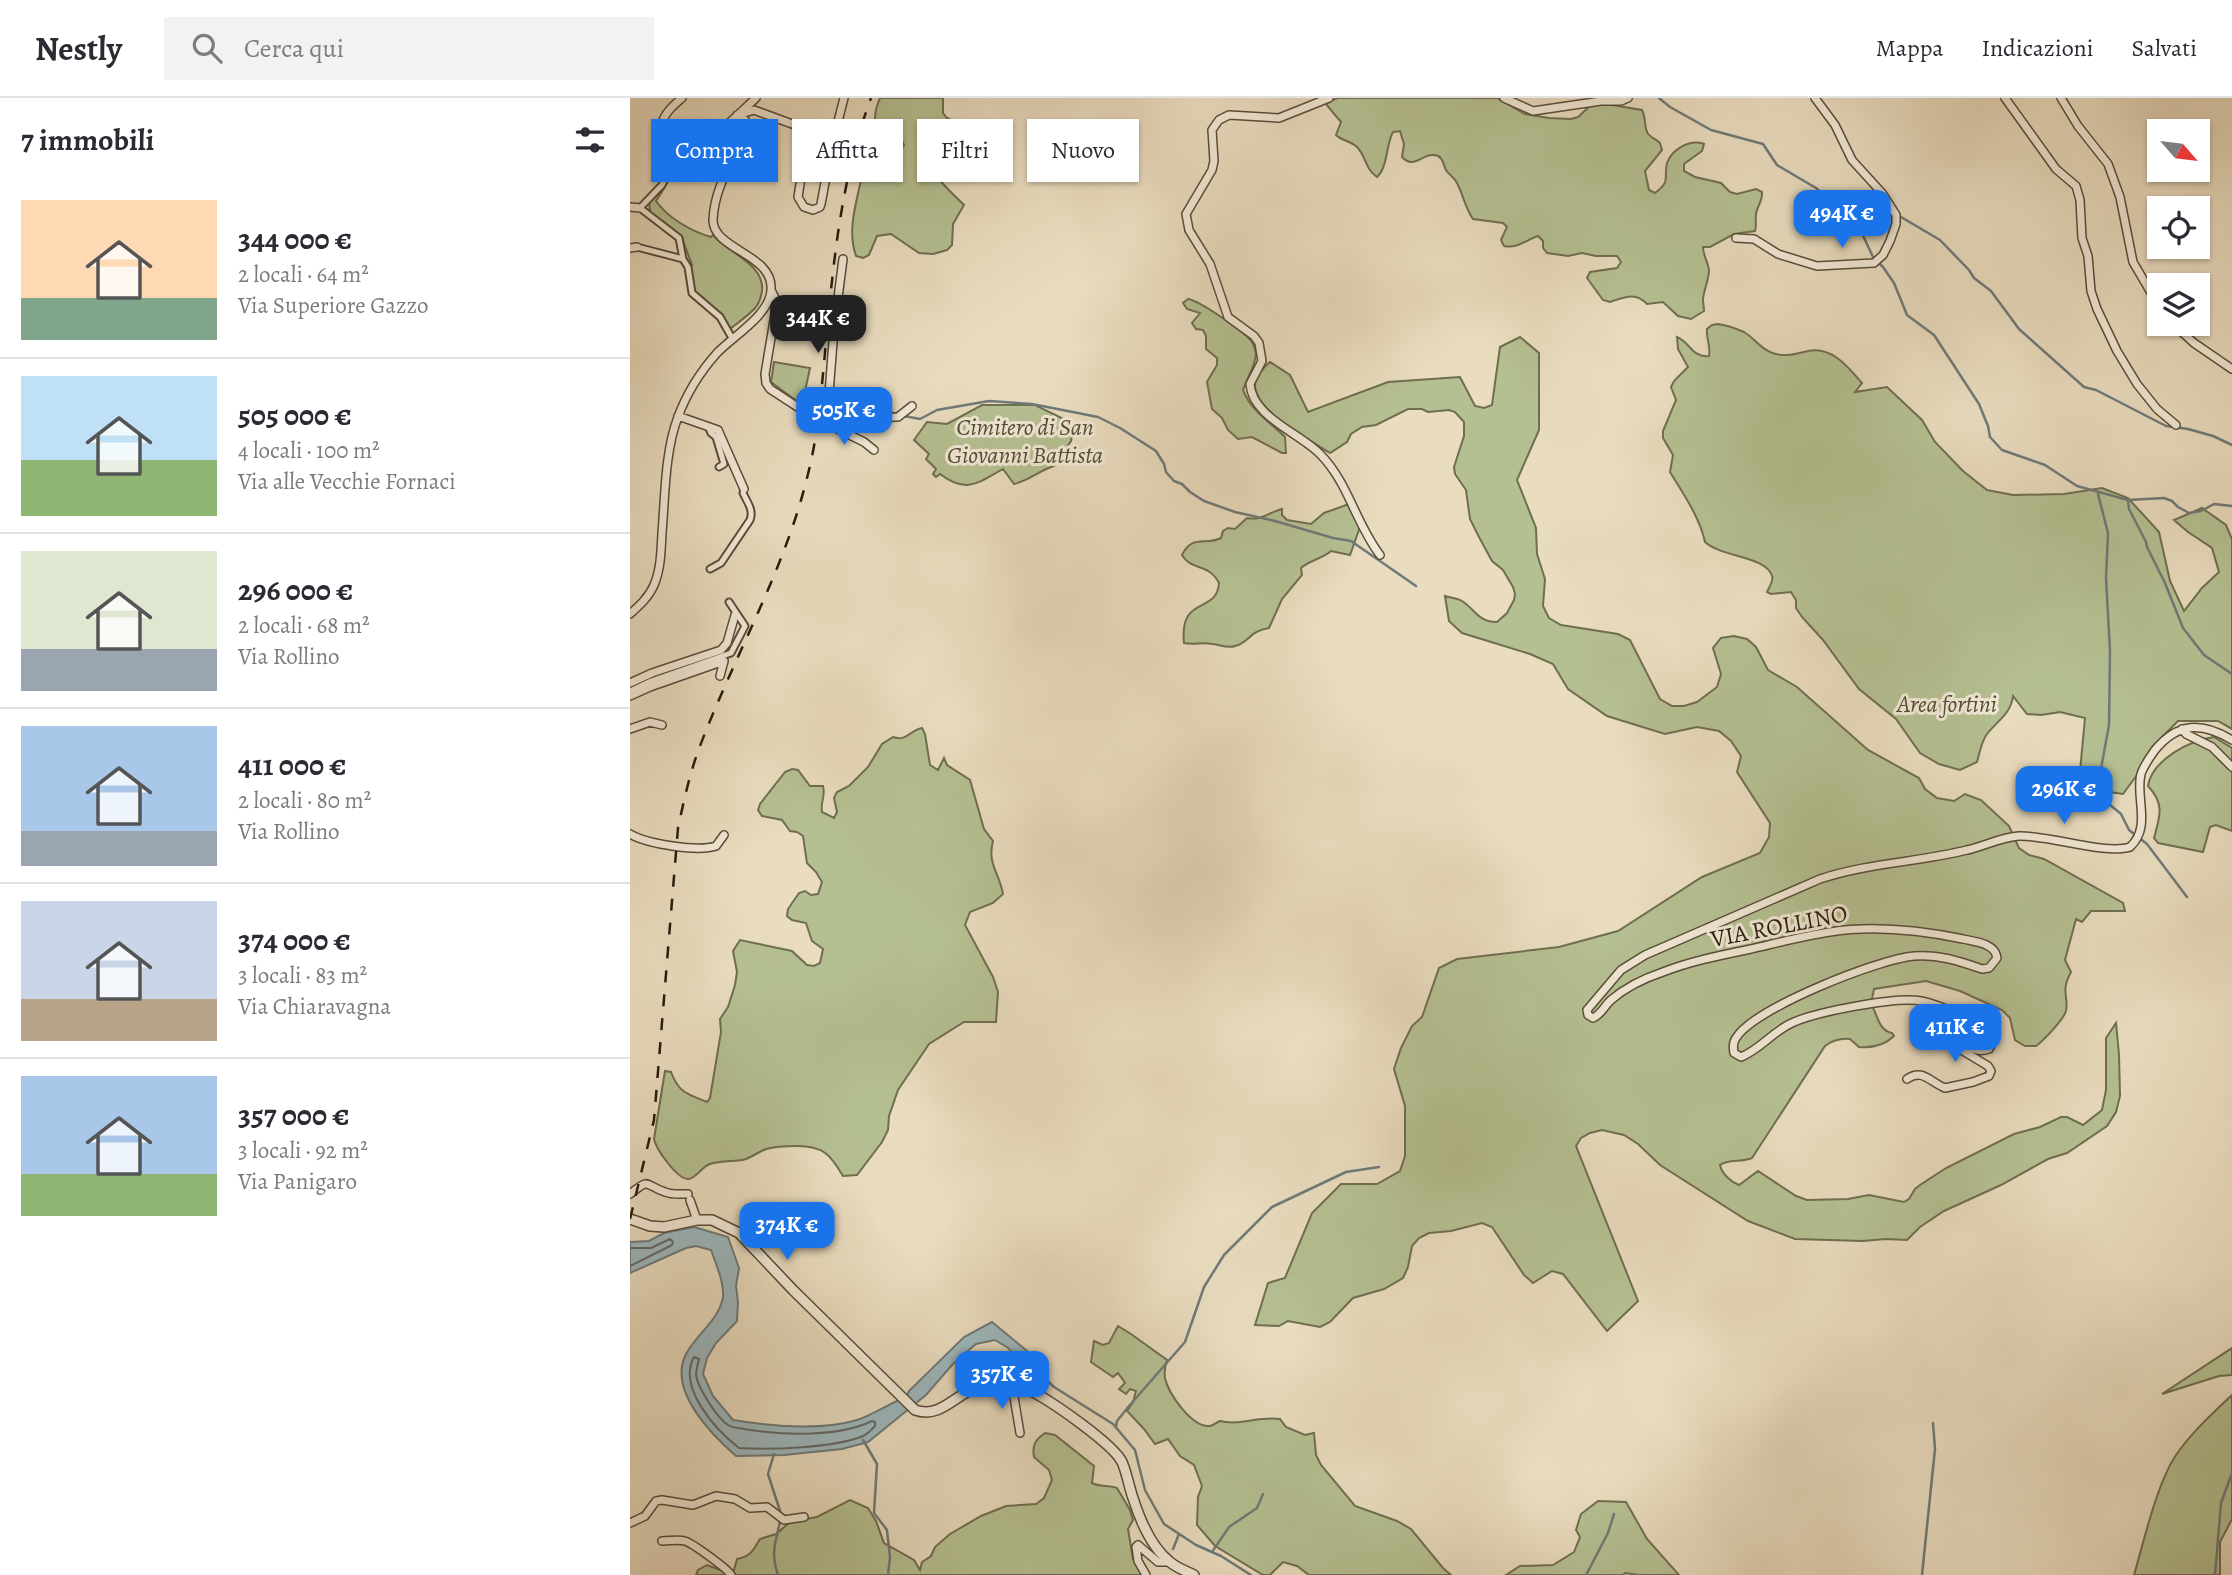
<!DOCTYPE html>
<html lang="it">
<meta charset="utf-8">
<style>
:root{--surface:#fff;--page:#f2f2f3;--text:#2b2b33;--muted:#7c7c81;--line:#e1e1e2;--accent:#1a73e8}
body{margin:0;font-family:Alegreya,serif;background:var(--page);color:var(--text);height:100vh;display:flex;flex-direction:column;font-size:26px;white-space:nowrap}
*{box-sizing:border-box;margin:0}
p{font-size:23px;color:var(--muted)}
.icon{flex:none;width:38px;height:38px;fill:none;stroke:currentColor;stroke-width:2;stroke-linecap:round;stroke-linejoin:round}
.map{position:relative;flex:1;overflow:hidden}
.side{display:flex;flex-direction:column;background:var(--surface);width:630px}
.side>*{flex:none}
.top-card{position:absolute;left:21px;top:21px;width:665px;height:63px;display:flex;gap:14px}
.needle{width:46px;rotate:118deg}
.controls{position:absolute;left:1517px;top:21px;display:grid;gap:14px}
.controls a{display:grid;place-items:center;width:63px;height:63px;border-radius:0px;background:var(--surface);box-shadow:0 2px 5px #0004;font-size:35px}
.price{position:absolute;translate:-50% -60px;padding:0 16px;border-radius:14px;background:var(--accent);color:#fff;font-size:23px;line-height:46px;filter:drop-shadow(0 2px 4px #0008)}
.price::after{content:'';position:absolute;left:50%;top:42px;width:21px;height:16px;margin-left:-10px;background:inherit;clip-path:polygon(0 0,100% 0,50% 100%)}
.price.selected{background:#222;color:#fff}
ul{padding:0;list-style:none}
li{display:flex;align-items:center;gap:21px;height:175px;padding:0 21px}
li+li{border-top:2px solid var(--line)}
li span{display:grid;place-items:center;flex:none;width:196px;height:140px;border-radius:0px;color:#555}
li>.icon{margin-inline-start:auto}
span .icon{width:84px;height:84px;fill:#fffc;stroke-width:1}
li b{font-size:30px}
h2{display:flex;justify-content:space-between;align-items:center;height:84px;padding:0 21px;font-size:30px}
.chip{padding:0 24px;border-radius:0px;background:var(--surface);box-shadow:0 2px 5px #0004;font-size:24px;line-height:63px}
.chip.selected{background:var(--accent);color:#fff}
header{display:flex;align-items:center;gap:42px;box-sizing:border-box;height:98px;padding:0 35px;background:var(--surface);border-bottom:2px solid var(--line)}
header strong{font-size:33px}
nav{display:flex;gap:38px;margin-inline-start:auto;font-size:24px}
.search{width:490px;height:63px;background:var(--page);display:flex;align-items:center;gap:18px;box-sizing:border-box;padding:0 24px;border-radius:0px;color:var(--muted);font-size:26px}
main{display:flex;flex:1;min-height:0}
.map>svg:first-child{display:block}
.green{fill:#b5c092;stroke:#6f6e50;stroke-width:2}
.water{fill:#9db8be;stroke:#6f7a78;stroke-width:2}
.lines{fill:none;stroke-linecap:round;stroke-linejoin:round}
.shore{stroke:#636a66;stroke-width:2}
.stream{stroke:#6f7a78;stroke-width:2.5}
.pedestrian-casing{stroke:#594c3a;stroke-width:9}
.minor-casing{stroke:#594c3a;stroke-width:10}
.tertiary-casing{stroke:#594c3a;stroke-width:12}
.pedestrian{stroke:#f1e8d5;stroke-width:5}
.minor{stroke:#f1e8d5;stroke-width:7}
.tertiary{stroke:#f1e8d5;stroke-width:9}
.rail{stroke:#291c0e;stroke-width:2.5;stroke-dasharray:12 12;stroke-linecap:butt}
.labels{text-anchor:middle;dominant-baseline:central;stroke-width:6;stroke-linejoin:round;paint-order:stroke}
.park-label{font-size:24px;font-style:italic;fill:#534d36;stroke:#f1e8d5}
.street-label{font-size:24px;fill:#291c0e;stroke:#f1e8d5}
</style>
<header>
<strong>Nestly</strong>
<div class="search"><svg class="icon" aria-label="search" viewBox="0 0 24 24"><circle cx="10" cy="10" r="6"/><path d="M15 15l6 6"/></svg>Cerca qui</div>
<nav><a>Mappa</a><a>Indicazioni</a><a>Salvati</a></nav>
</header>
<main>
<section class="side">
<h2>7 immobili<svg class="icon" aria-label="filters" viewBox="0 0 24 24"><path d="M4 7h16M4 17h16"/><circle cx="9" cy="7" r="2"/><circle cx="15" cy="17" r="2"/></svg></h2>
<ul>
<li><span style="background:linear-gradient(#ffd9b3 70%,#7fa58c 0)"><svg class="icon" aria-label="home" viewBox="0 0 24 24"><path d="M3 11l9-7 9 7M6 9v11h12V9"/></svg></span><div><b>344 000 €</b><p>2 locali · 64 m²</p><p>Via Superiore Gazzo</p></div></li>
<li><span style="background:linear-gradient(#bfe0f5 60%,#8fb573 0)"><svg class="icon" aria-label="home" viewBox="0 0 24 24"><path d="M3 11l9-7 9 7M6 9v11h12V9"/></svg></span><div><b>505 000 €</b><p>4 locali · 100 m²</p><p>Via alle Vecchie Fornaci</p></div></li>
<li><span style="background:linear-gradient(#dfe7d0 70%,#9aa5b1 0)"><svg class="icon" aria-label="home" viewBox="0 0 24 24"><path d="M3 11l9-7 9 7M6 9v11h12V9"/></svg></span><div><b>296 000 €</b><p>2 locali · 68 m²</p><p>Via Rollino</p></div></li>
<li><span style="background:linear-gradient(#a9c7e8 75%,#9aa5b1 0)"><svg class="icon" aria-label="home" viewBox="0 0 24 24"><path d="M3 11l9-7 9 7M6 9v11h12V9"/></svg></span><div><b>411 000 €</b><p>2 locali · 80 m²</p><p>Via Rollino</p></div></li>
<li><span style="background:linear-gradient(#c9d6e8 70%,#b9a48a 0)"><svg class="icon" aria-label="home" viewBox="0 0 24 24"><path d="M3 11l9-7 9 7M6 9v11h12V9"/></svg></span><div><b>374 000 €</b><p>3 locali · 83 m²</p><p>Via Chiaravagna</p></div></li>
<li><span style="background:linear-gradient(#a9c7e8 70%,#8fb573 0)"><svg class="icon" aria-label="home" viewBox="0 0 24 24"><path d="M3 11l9-7 9 7M6 9v11h12V9"/></svg></span><div><b>357 000 €</b><p>3 locali · 92 m²</p><p>Via Panigaro</p></div></li>
</ul>
</section>
<div class="map">
<svg width="1602" height="1477" viewBox="0 0 1602 1477">
<rect width="100%" height="100%" fill="#e9dcbf"/>
<filter id="stains"><feTurbulence type="fractalNoise" baseFrequency=".00286" numOctaves="4"/><feColorMatrix values="0 0 0 0 .2 0 0 0 0 .09 0 0 0 0 .02 0 0 0 .5 -.17"/></filter>
<radialGradient id="worn" r=".72"><stop offset=".6" stop-color="#630" stop-opacity="0"/><stop offset="1" stop-color="#630" stop-opacity=".3"/></radialGradient>
<!-- green -->
<path class="green" d="M250,0H313V15L317,20L329,26C324,33 314,36 307,43C284,66 319,91 334,107L323,126L322,147L317,152L303,156L289,155L261,136L247,138L239,157L233,160L226,158C215,127 231,94 234,64L250,52L270,53L274,47L271,41C244,36 240,23 250,0Z
M708,0H867L895,16L919,20L941,21L948,19L961,7L976,6L1012,12C1016,20 1014,27 1017,34C1019,39 1026,41 1030,45L1032,52L1015,73L1019,92L1025,95C1042,82 1033,80 1037,65C1042,51 1060,41 1074,46L1072,53L1054,66V73L1065,79L1091,85L1100,94L1107,96L1126,91L1132,94C1133,103 1127,108 1126,116C1125,123 1127,127 1125,133L1104,136L1080,149H1073C1073,158 1078,163 1079,172C1079,182 1074,191 1073,201C1073,205 1074,209 1074,213L1061,221L1048,218L1033,204L1017,206C1005,193 993,200 980,204L973,202L957,180L960,174L987,170L991,164L987,158H966L952,155L938,158L917,155L913,150V143L908,138C896,142 887,151 874,148L871,142L877,129L873,125L843,121C835,110 833,96 827,85C824,79 819,77 816,72C813,67 814,61 808,58C794,52 785,73 772,59L774,46L770,33L763,34C756,46 758,69 747,79C735,71 736,58 727,49C721,43 712,43 706,37L711,24L695,5Z
M35,89L26,103C37,119 60,133 81,139L83,137C98,155 135,166 132,193C131,199 130,204 126,209C119,217 109,224 100,231L91,216L63,193L60,169L62,167L52,140L15,111L20,112L19,105Z
M558,201C570,203 615,234 622,244C624,247 625,251 626,255C626,267 617,280 613,292C622,314 639,323 655,339L656,355H652L622,339L608,341L598,332L592,320L582,311L577,284L587,267V260L576,251V238L573,232L566,231L562,225L570,215L557,211L553,205Z
M1088,226C1097,227 1107,231 1114,234C1123,239 1130,250 1140,254C1153,260 1165,256 1178,253C1202,248 1218,269 1232,285L1225,294L1257,289L1292,322L1305,344L1333,373L1357,392L1383,397L1434,396L1472,390L1498,400L1529,434L1540,483L1554,513L1572,490L1589,474L1582,450L1558,434L1544,422L1572,410L1596,427L1602,441V631L1588,623H1548L1522,649L1507,677L1493,696L1465,692L1450,673L1455,620L1430,614L1411,617L1397,616L1383,598C1381,616 1367,623 1357,636C1351,644 1350,654 1347,664L1330,672L1309,666L1290,655L1266,621L1229,591L1193,542L1172,519L1166,510V502L1161,494L1141,496L1137,494C1139,489 1144,483 1142,478C1136,458 1091,459 1075,444C1070,420 1053,395 1040,374L1043,357L1033,340V333L1046,302L1041,289L1044,283L1058,269L1048,251L1047,239C1060,244 1062,260 1079,258C1081,248 1076,241 1077,231L1082,227Z
M890,239L909,255V332L887,382L906,430L907,456L915,481L913,508L919,520L931,527L988,536L1000,542L1030,601L1042,608H1054L1067,604L1087,589L1091,576L1083,550L1091,540L1104,538L1117,541L1126,549L1138,572L1167,589L1238,652L1289,680L1295,691L1307,700L1324,703L1335,696L1351,702L1379,728L1389,750L1399,757L1414,761L1493,805L1495,813H1461L1452,824L1446,821L1435,862L1441,874C1430,894 1439,898 1436,913C1434,921 1413,943 1406,948H1395L1385,942L1380,920L1372,912L1330,893L1296,883L1244,891L1241,906C1248,917 1248,932 1262,935L1264,938C1254,948 1242,950 1229,949L1220,941C1210,940 1203,942 1195,948L1122,1060C1111,1065 1099,1060 1090,1067C1092,1076 1101,1084 1109,1087L1128,1073L1166,1098L1177,1102L1218,1101L1239,1097L1274,1104L1279,1101L1285,1091L1290,1087L1316,1070L1384,1036L1410,1029L1431,1019H1437L1453,1027L1472,1012L1476,992V940L1486,925L1489,957L1490,998L1486,1014L1477,1028L1437,1055L1418,1061L1371,1087L1314,1113L1290,1129L1277,1142L1256,1141L1233,1143L1165,1141L1118,1123L1030,1067L1008,1046L994,1037L972,1032L960,1035L951,1040L946,1048L1008,1203L977,1233L933,1176L922,1173L903,1185L894,1177L862,1129L852,1125L821,1133L799,1135L789,1140L782,1148L778,1169L773,1180L754,1191L723,1200L700,1224L690,1229L658,1223L649,1228L625,1227L638,1185L655,1180L682,1115L711,1086H747L770,1073L775,1058V1008L764,971L771,950L782,928L792,919L809,870L827,861L929,849L988,833L1072,779L1130,755L1139,739L1140,725L1107,674L1111,658L1101,643L1089,633L1067,629L1035,636L977,618L938,591L923,566L900,556L832,535L819,523L815,498C820,500 827,500 832,503C846,512 848,524 867,524L877,515L884,502L885,496L883,489L873,472L862,463L849,439L840,421L836,392L825,376L824,369L834,338V324L825,314L819,312L798,314L792,311H778L746,327L732,329L721,336L717,344L700,355C680,342 624,313 625,286C626,277 633,270 640,264L660,277L678,314L758,284L830,279L845,308L854,310L862,307L870,249Z
M144,264L180,270L172,307L141,284Z
M352,307H405L444,326L441,343L424,368C410,372 399,383 384,386L373,371C348,385 336,396 310,376L306,379L303,376L306,371L296,361L299,356L284,342L297,324L317,326Z
M719,406L730,429L720,457L701,453C692,461 680,462 671,470L672,477L652,501L639,530C619,533 619,545 605,548C597,551 589,546 582,546C573,544 564,547 554,545C549,496 587,517 589,485C579,465 561,473 552,457C562,436 575,448 591,440L593,433L598,430L605,431L617,420C632,423 639,414 652,411V417L657,422L681,426L694,415Z
M292,630L295,636L300,667L308,672L314,660L317,667L340,682L354,731L363,743C357,766 369,774 373,796L363,805L340,814L335,827L363,879L368,894L366,924H334L299,946L268,992L259,1018L258,1032L252,1044L227,1077L213,1078C200,1056 193,1048 167,1048C156,1048 146,1048 136,1051C129,1054 123,1058 116,1061C107,1064 92,1062 80,1066C71,1069 66,1081 58,1081C47,1081 26,1051 24,1041L35,973L41,974C49,995 57,996 77,1004L80,1000L91,934L90,921L98,909L105,887L107,874L103,853L110,842L162,853L177,867L184,868L190,865L193,851L182,843L176,825L162,822L157,818L158,811L169,795L175,793L181,797L188,796L192,784L186,774L177,765L173,738L167,734L160,733L152,722L132,718L128,712L130,706L155,674L162,671L168,672L180,688H193C196,698 190,704 192,714L204,720L207,714L204,700L207,694L219,688L238,669L252,646L263,639C277,644 280,632 292,630Z
M1584,639L1602,650V733L1586,727L1580,729L1573,754L1528,745L1524,740C1530,718 1535,706 1518,688C1522,662 1560,642 1584,639Z
M488,1228L501,1236L537,1262C535,1268 534,1274 535,1280C538,1295 562,1330 580,1328C584,1327 587,1324 590,1323C610,1328 628,1318 650,1321L656,1329L675,1337L684,1335L686,1357L691,1367L725,1408L767,1423L781,1431L813,1470L821,1477H679L667,1468L653,1464L640,1477H633L585,1448L567,1427L568,1399L572,1388L564,1367L550,1358L538,1341L525,1346L514,1331L497,1313L503,1304L506,1293L500,1291L496,1296L489,1291L495,1285L488,1275L483,1279L461,1264L464,1243L473,1247L479,1245Z
M1602,1250V1277L1589,1278L1532,1296Z
M1602,1297V1421L1590,1444V1477H1504C1514,1443 1527,1385 1546,1357C1561,1335 1583,1315 1602,1297Z
M415,1335L425,1337L464,1368L462,1385C470,1389 479,1387 487,1390L500,1412L503,1422L498,1431L503,1461L515,1477H66L68,1472L77,1467L93,1473L104,1472L107,1461C121,1458 123,1453 130,1441L146,1436L160,1424L187,1419L220,1402L238,1410L246,1423L254,1445L284,1462L290,1472L292,1464L301,1458L305,1449L320,1436L351,1418L376,1408L406,1406L414,1400L422,1382L419,1372L404,1359C402,1347 405,1342 415,1335Z
M968,1403L996,1404L1017,1441L1049,1477H1009L995,1475L993,1477H876L890,1468L923,1467L944,1454L950,1439L946,1432L951,1416Z"/>
<!-- water -->
<path class="water" d="M64,1129L98,1139L109,1170L106,1188L108,1204L107,1223L86,1245L77,1260L73,1276L83,1298L103,1322C140,1328 190,1333 227,1322C241,1318 260,1305 276,1299L279,1293L334,1239L362,1224L402,1257L394,1266L378,1250L365,1242L346,1246L322,1267L296,1297L238,1344L212,1351L154,1357L106,1358C82,1337 39,1294 55,1258C65,1237 89,1223 93,1199C94,1184 86,1166 81,1152L66,1148L56,1150L0,1175V1144L19,1143L34,1135Z"/>
<g class="lines">
<!-- shore -->
<path class="shore" d="M0,1150H21L40,1141L43,1144L42,1147L0,1168
M64,1259L69,1261C68,1266 66,1272 66,1277C68,1290 87,1320 98,1327C102,1330 109,1330 114,1331C151,1337 207,1340 242,1323L245,1324V1328C242,1331 238,1336 233,1338C205,1350 139,1352 109,1350C86,1332 47,1290 64,1259Z"/>
<!-- stream -->
<path class="stream" d="M1029,0L1040,9L1081,32L1133,46L1147,67L1186,90L1230,131L1243,159L1253,169L1264,185L1277,217L1304,237L1349,306L1358,328L1360,339L1372,352L1415,367L1447,388L1498,402L1534,400L1542,403L1548,409L1559,415L1571,413L1584,406L1602,408
M1224,123L1231,118L1259,116L1271,119L1310,142L1339,172L1344,180L1361,193L1389,231L1454,289L1466,292L1536,328L1558,331L1583,338L1602,347
M211,290L229,311L259,314L267,316
M274,318L290,321L307,312L359,303L402,306L468,319L490,330L526,353L534,366L536,374L544,383L552,386L560,394L574,403L605,414L645,423L703,440L721,443L786,488
M1468,396L1478,435L1476,480L1480,553L1479,627L1471,671V689L1479,706L1491,716L1499,732L1517,746L1557,799
M1498,402L1499,411L1516,444L1517,449L1535,485L1553,530L1574,557L1602,576
M395,1261L424,1289L483,1326L505,1352L515,1392L534,1426L566,1447L591,1458L621,1477
M486,1329L487,1323L499,1308L555,1244L574,1189L594,1157L642,1109L716,1074L749,1069
M233,1342L247,1366L244,1415L257,1432L260,1459L258,1477
M144,1356L138,1376L151,1416
M543,1451L549,1436
M582,1454L599,1429L627,1410L633,1396
M148,1477C140,1453 146,1445 150,1423
M956,1477L978,1435L984,1416
M1292,1477L1305,1351L1303,1325
M1585,1477L1591,1405L1602,1375"/>
<!-- pedestrian casing -->
<g class="pedestrian-casing">
<path id="pedestrian" d="M50,52L32,87L10,110L49,140L53,161
M7,149L53,161L58,169L62,195L90,219L102,240
M78,328L81,335L86,339L94,366L89,369
M80,471L91,465L120,422C124,412 117,404 113,395L114,391
M0,593L21,583L101,555L115,528L99,504"/>
</g>
<!-- minor casing -->
<g class="minor-casing">
<path id="minor" d="M52,0C44,7 34,15 32,26C29,43 49,57 64,53C74,50 116,9 126,0
M699,0L649,20L599,17L589,22L582,32L584,63L582,72L556,116L559,132L580,166L598,219L624,238L629,245L632,263L620,286C622,319 670,335 690,356C718,384 726,426 750,457
M874,0L903,13L971,3H991L998,0
M1375,0L1426,71L1446,88L1450,102L1452,140L1458,158L1461,193L1467,211L1487,253L1507,286L1527,311L1546,327
M1431,0L1448,28L1478,66L1490,99L1503,164L1530,210
M108,17L124,12L165,27L175,33L177,41L168,99L174,109L183,112L190,109L191,106L202,47L214,0
M0,109L10,110
M1106,140L1124,141L1148,156L1187,168L1244,165L1253,157L1260,143L1266,126V117L1252,95L1222,62L1205,27L1185,0
M0,150L7,149
M142,194L147,204L135,276L136,285L140,291L183,319L234,344L244,352
M1543,226L1564,245L1602,271
M48,318L88,332L114,391
M198,325L197,321L204,231L213,161
M198,325L213,320L268,319L282,308
M0,516C9,508 19,499 24,487C31,471 31,452 32,435C35,399 35,352 48,319C56,297 71,273 87,255C103,238 140,217 141,192C144,156 83,152 83,122C84,90 104,60 116,32L115,22L107,17
M0,585L22,575L91,552L97,545L105,517
M0,598L20,589L94,563L90,578
M0,631L20,624L32,627
M1552,631L1556,636L1582,649L1602,669
M0,736C17,746 68,754 86,748L94,737
M1277,981C1292,970 1300,984 1315,990L1343,984L1359,978L1361,973L1358,968L1300,933L1297,927L1302,924C1319,931 1340,959 1359,951C1364,943 1365,939 1360,931C1338,921 1314,908 1291,903C1267,898 1187,914 1164,924C1144,932 1131,951 1111,959L1104,955C1103,950 1103,944 1106,940C1124,910 1249,861 1284,858C1308,856 1329,863 1352,871L1359,870L1367,860C1365,845 1346,844 1333,841C1289,832 1244,827 1200,834C1173,838 1147,845 1121,851C1092,857 1061,863 1033,874C1015,880 996,889 981,902C974,908 972,916 963,920L958,917L957,912L991,872L1015,857L1190,781C1238,765 1289,764 1337,752C1355,748 1371,739 1389,738C1420,737 1475,757 1500,749C1522,729 1505,699 1511,676C1514,667 1520,659 1525,652C1548,624 1572,624 1602,642
M0,1096C21,1079 14,1087 35,1094C42,1097 50,1096 58,1096
M60,1102L67,1122
M382,1287L390,1335
M0,1425L15,1418L26,1403L32,1402L63,1407L86,1398L105,1401L120,1410L137,1409L154,1422L174,1419
M32,1443C40,1443 48,1441 55,1443C62,1445 98,1471 101,1477
M516,1477L508,1463L506,1449L508,1447L528,1464H541"/>
</g>
<!-- tertiary casing -->
<g class="tertiary-casing">
<path id="tertiary" d="M0,1121L20,1128L34,1129L67,1122H82L109,1135L163,1192L285,1312C311,1321 325,1296 348,1289C366,1284 388,1286 405,1295C425,1306 483,1346 492,1364C497,1375 499,1389 503,1400C510,1422 522,1450 540,1464C547,1470 556,1473 564,1477"/>
</g>
<!-- pedestrian -->
<use href="#pedestrian" class="pedestrian"/>
<!-- minor -->
<use href="#minor" class="minor"/>
<!-- tertiary -->
<use href="#tertiary" class="tertiary"/>
<!-- rail -->
<path class="rail" d="M0,1121L24,1022L48,730C54,702 60,674 70,648C105,556 155,472 178,376C188,337 191,296 195,255C203,168 210,83 241,0"/>
</g>
<g class="labels">
<!-- park labels -->
<g class="park-label">
<text x="395" y="329">Cimitero di San<tspan x="395" dy="28">Giovanni Battista</tspan></text>
<text x="1317" y="606">Area fortini</text>
</g>
<!-- street labels -->
<g class="street-label">
<text transform="translate(1149 828) rotate(-11)">VIA ROLLINO</text>
</g>
</g>
<rect width="100%" height="100%" filter="url(#stains)"/>
<rect width="100%" height="100%" fill="url(#worn)"/>
</svg>
<div class="controls">
<a><svg class="needle" viewBox="-14 -14 28 28"><path d="M0-13l5 13h-10z" fill="#e53935"/><path d="M0 13l5-13h-10z" fill="#7c7c81"/></svg></a>
<a><svg class="icon" aria-label="locate" viewBox="0 0 24 24"><circle cx="12" cy="12" r="6"/><path d="M12 2v4M12 18v4M2 12h4M18 12h4"/></svg></a>
<a><svg class="icon" aria-label="layers" viewBox="0 0 24 24"><path d="M12 4l9 5-9 5-9-5zM3 14l9 5 9-5"/></svg></a>
</div>
<b class="price" style="left:1212px;top:152px">494K €</b>
<b class="price selected" style="left:188px;top:257px">344K €</b>
<b class="price" style="left:214px;top:349px">505K €</b>
<b class="price" style="left:1434px;top:728px">296K €</b>
<b class="price" style="left:1325px;top:966px">411K €</b>
<b class="price" style="left:157px;top:1164px">374K €</b>
<b class="price" style="left:372px;top:1313px">357K €</b>
<div class="top-card">
<a class="chip selected">Compra</a>
<a class="chip">Affitta</a>
<a class="chip">Filtri</a>
<a class="chip">Nuovo</a>
</div>
</div>
</main>
